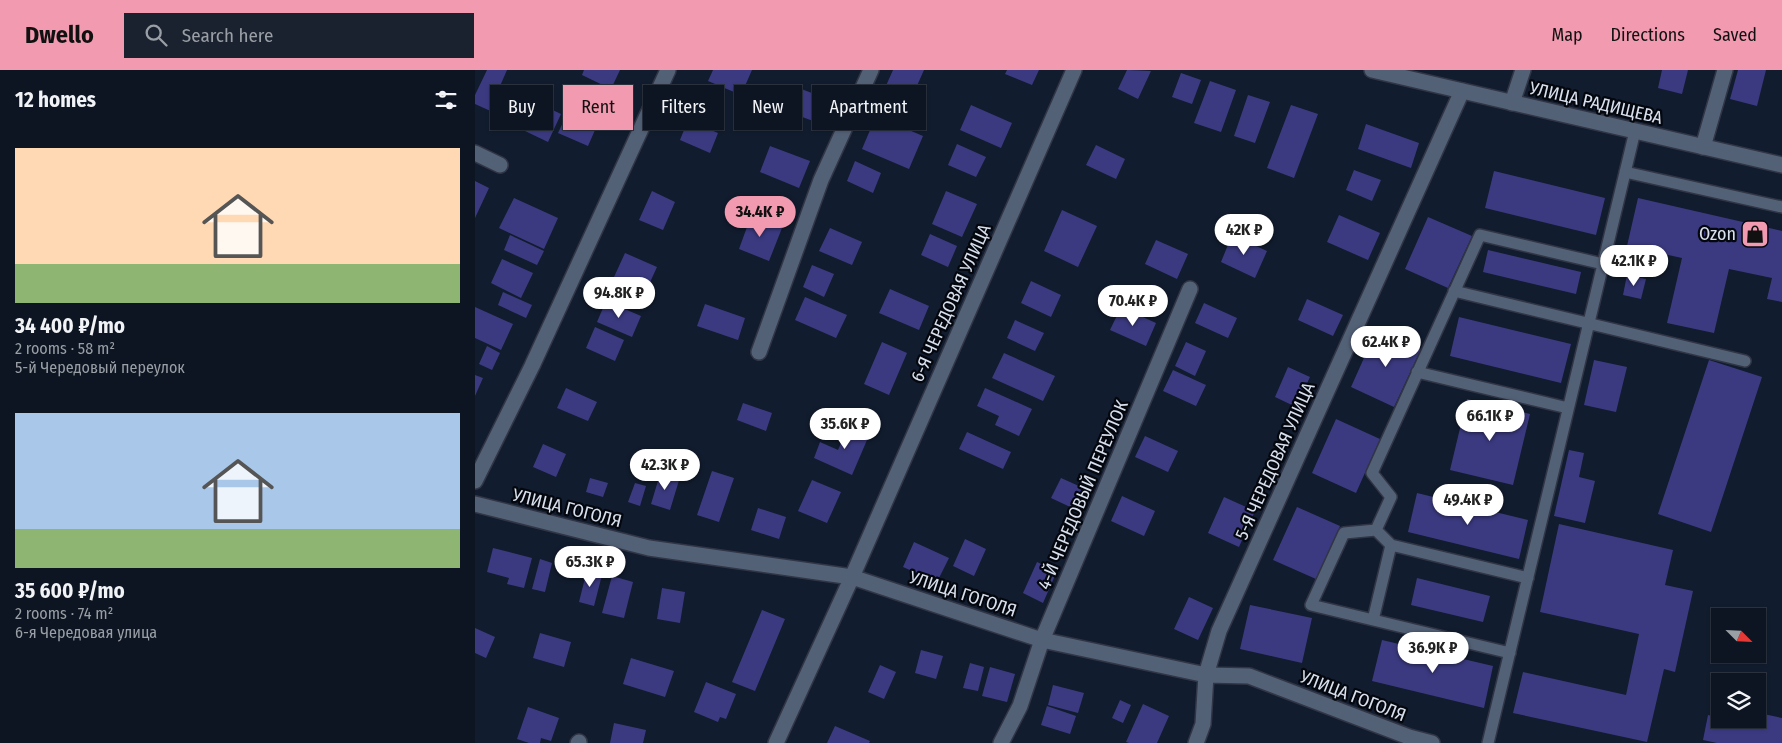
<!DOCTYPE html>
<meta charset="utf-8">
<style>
:root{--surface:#0d1522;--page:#1b222f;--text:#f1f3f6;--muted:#9a9fa5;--line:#2d3440;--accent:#f29ab0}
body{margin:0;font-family:"Fira Sans Condensed",sans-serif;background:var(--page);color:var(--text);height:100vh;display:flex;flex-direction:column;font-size:19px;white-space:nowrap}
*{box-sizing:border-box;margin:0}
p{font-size:16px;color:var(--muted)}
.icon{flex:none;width:28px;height:28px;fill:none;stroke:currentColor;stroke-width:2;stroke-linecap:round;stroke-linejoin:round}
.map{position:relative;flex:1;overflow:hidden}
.drawer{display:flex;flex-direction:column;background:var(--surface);width:475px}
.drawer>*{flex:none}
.guide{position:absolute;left:15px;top:15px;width:475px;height:45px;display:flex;gap:10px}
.needle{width:32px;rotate:114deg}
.fabs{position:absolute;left:1236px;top:538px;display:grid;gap:10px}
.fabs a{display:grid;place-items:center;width:55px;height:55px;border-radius:0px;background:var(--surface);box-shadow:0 1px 4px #0004,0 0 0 1px var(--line);font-size:25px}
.price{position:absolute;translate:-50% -42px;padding:0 11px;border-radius:18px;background:#fff;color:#222;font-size:16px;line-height:32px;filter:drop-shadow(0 1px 2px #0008)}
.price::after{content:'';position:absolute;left:50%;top:30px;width:15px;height:11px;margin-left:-8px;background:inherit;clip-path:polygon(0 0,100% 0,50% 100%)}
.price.selected{background:var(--accent);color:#111}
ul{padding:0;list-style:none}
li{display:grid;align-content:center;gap:10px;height:265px;padding:0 15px}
li span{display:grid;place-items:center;height:155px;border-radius:0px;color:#555}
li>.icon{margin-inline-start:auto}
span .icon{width:90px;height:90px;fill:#fffc;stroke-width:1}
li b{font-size:21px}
h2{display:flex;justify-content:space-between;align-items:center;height:60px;padding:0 15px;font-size:21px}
.chip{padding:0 18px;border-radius:0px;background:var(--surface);box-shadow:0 1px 4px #0004,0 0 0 1px var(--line);font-size:18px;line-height:45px}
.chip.selected{background:var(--accent);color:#111}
header{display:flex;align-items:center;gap:30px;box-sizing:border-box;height:70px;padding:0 25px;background:var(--accent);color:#111}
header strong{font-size:24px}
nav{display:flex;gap:28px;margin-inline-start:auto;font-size:18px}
.search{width:350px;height:45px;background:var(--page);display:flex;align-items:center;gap:12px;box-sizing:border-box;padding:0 18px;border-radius:0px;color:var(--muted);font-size:19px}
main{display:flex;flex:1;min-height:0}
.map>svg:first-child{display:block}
.building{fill:#3b3a81}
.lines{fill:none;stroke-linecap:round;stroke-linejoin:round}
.lane-casing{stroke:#313646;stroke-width:14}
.street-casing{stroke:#313646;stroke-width:18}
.secondary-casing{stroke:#313646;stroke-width:18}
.lane{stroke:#536177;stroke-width:11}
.street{stroke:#536177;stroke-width:15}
.secondary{stroke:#536177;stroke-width:15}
.labels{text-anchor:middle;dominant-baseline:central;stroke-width:4.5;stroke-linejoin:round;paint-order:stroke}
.street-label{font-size:18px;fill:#d9e1ee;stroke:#04070e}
.poi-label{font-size:18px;fill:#d9e1ee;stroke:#04070e;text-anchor:end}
</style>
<header>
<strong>Dwello</strong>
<div class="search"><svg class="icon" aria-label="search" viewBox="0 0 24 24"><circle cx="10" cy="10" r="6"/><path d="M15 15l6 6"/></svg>Search here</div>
<nav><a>Map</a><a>Directions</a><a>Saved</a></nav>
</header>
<main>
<section class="drawer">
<h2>12 homes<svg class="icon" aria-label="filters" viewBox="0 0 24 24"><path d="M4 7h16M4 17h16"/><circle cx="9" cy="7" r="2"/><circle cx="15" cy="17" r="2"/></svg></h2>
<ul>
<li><span style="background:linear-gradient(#ffd9b3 75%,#8fb573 0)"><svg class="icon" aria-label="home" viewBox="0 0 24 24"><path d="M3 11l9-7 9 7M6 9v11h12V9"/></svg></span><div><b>34 400 ₽/mo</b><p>2 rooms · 58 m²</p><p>5-й Чередовый переулок</p></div></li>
<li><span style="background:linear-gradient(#a9c7e8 75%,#8fb573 0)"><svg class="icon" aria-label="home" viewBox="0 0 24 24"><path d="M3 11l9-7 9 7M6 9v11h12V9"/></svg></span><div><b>35 600 ₽/mo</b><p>2 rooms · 74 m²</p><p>6-я Чередовая улица</p></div></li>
</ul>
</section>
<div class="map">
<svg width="1307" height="673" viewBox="0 0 1307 673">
<rect width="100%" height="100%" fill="#111c2e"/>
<!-- building -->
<path class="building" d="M12,0H32L25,16L42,24L31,48L0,34V25Z
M109,0H145L136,19L107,5Z
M238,0H277L266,25L233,11Z
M418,0H449L436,29L410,18Z
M532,0H564L557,15L530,4Z
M652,0L676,1L663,29L643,19Z
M1187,0H1213L1207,24L1183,18Z
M1263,0H1291L1282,36L1255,29Z
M706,3L726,10L717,34L697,27Z
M735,11L761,20L746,62L719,53Z
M316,15L355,30L346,54L306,39Z
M773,25L795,32L780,73L759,66Z
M99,29L128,42L113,76L83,63Z
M63,33L86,44L73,72L50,61Z
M496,35L537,53L526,78L485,60Z
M816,35L843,44L819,108L792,98Z
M401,46L448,66L434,99L387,79Z
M213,50L243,63L235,83L205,70Z
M891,54L944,73L936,98L883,79Z
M482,74L511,87L501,107L473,95Z
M621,75L650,89L641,109L611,95Z
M295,76L335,91L324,118L285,102Z
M380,91L406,103L398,123L372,111Z
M879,100L906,110L897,131L871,120Z
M1019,101L1130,128L1121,165L1010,138Z
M0,111L14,118L0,148Z
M177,121L200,132L188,160L164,150Z
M471,121L502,134L487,167L457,154Z
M39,128L83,148L69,179L24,158Z
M1163,128L1307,161V232L1292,229L1297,208L1254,199L1239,263L1192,253L1207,188L1152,176Z
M587,140L622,156L603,197L569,181Z
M864,145L905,163L893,190L852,172Z
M276,146L307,158L294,191L264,179Z
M953,147L997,166L973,218L930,199Z
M355,158L387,172L377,195L344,181Z
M455,164L482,176L473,197L446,185Z
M35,165L69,181L62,195L29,180Z
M757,165L792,181L780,208L746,192Z
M681,170L713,184L702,209L670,194Z
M1013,180L1106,202L1101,224L1008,202Z
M150,183L182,197L171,221L139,207Z
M27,189L58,203L46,228L16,213Z
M337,195L359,204L349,227L328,217Z
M1152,205L1171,209L1166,229L1148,225Z
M556,211L586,225L576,247L546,233Z
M415,219L454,236L444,260L404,243Z
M28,222L57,235L51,248L23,235Z
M330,227L372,245L361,268L320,250Z
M832,229L868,245L858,266L823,250Z
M131,231L166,246L157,267L122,252Z
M729,233L762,248L753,268L720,253Z
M230,234L270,248L263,270L222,256Z
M0,237L38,254L26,280L0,268Z
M646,237L681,253L671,276L635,260Z
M984,247L1096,274L1086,313L975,286Z
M540,250L569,263L560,281L532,268Z
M120,257L149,270L140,291L111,278Z
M902,259L946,279L919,337L876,317Z
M407,272L432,283L414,325L389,314Z
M711,272L731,281L720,306L700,296Z
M12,276L25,283L17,300L4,294Z
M529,283L580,306L568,331L517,308Z
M1119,290L1152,297L1141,342L1109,335Z
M1234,290L1287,307L1236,462L1183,444Z
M813,297L835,307L821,337L800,327Z
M698,300L731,315L721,336L688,321Z
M0,305L8,308L0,326Z
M91,318L122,332L113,351L82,338Z
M510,318L557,339L544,366L520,355L524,346L502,336Z
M992,329L1055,344L1038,415L975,400Z
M268,333L297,343L291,361L262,350Z
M861,349L905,369L881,423L837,403Z
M374,354L395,363L377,405L339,388L345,372L363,380Z
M492,362L536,382L528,399L484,379Z
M670,366L703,381L693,402L660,387Z
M68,374L91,384L81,407L58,397Z
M1094,380L1109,383L1104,407L1120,411L1110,453L1079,446Z
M186,401L205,407L195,440L176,434Z
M237,401L259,408L244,452L222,445Z
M115,408L133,413L128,427L111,422Z
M586,408L615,421L606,442L576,428Z
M337,410L366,422L352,453L323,441Z
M160,413L171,416L165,436L153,432Z
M942,423L1053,450L1044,489L933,462Z
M647,426L680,441L669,466L636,451Z
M749,427L780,441L764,477L733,463Z
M822,437L865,456L841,509L798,490Z
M283,438L311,447L304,469L276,460Z
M1084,454L1198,480L1190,515L1218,521L1200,602L1189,599L1172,672L1038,643L1048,602L1151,625L1164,564L1065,542Z
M490,469L511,479L499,506L478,496Z
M439,472L474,488L462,512L428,497Z
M18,478L57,488L49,518L32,514L34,508L12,502Z
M65,489L77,493L70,522L57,519Z
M562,492L582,501L568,533L548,523Z
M112,500L127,505L119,536L104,532Z
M137,506L158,512L149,548L127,543Z
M942,508L1015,526L1008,552L936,535Z
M187,518L210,522L205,553L182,549Z
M714,527L738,538L723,570L699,559Z
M775,535L837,548L827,593L765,579Z
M287,540L310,549L280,621L257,612Z
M0,558L20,567L11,588L0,583Z
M65,563L96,572L89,597L58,588Z
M907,570L1018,596L1009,638L897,611Z
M446,580L468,586L461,609L440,603Z
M156,588L199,601L190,627L148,614Z
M495,593L509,597L503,621L488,618Z
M405,595L421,602L409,629L393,622Z
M515,597L540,604L532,632L507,626Z
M231,612L261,624L251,649L245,647L243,652L219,642Z
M578,615L609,623L603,643L573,635Z
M645,630L656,635L648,653L637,648Z
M668,634L694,646L682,673H654L651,672Z
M572,636L601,646L595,664L566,655Z
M53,637L84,648L76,671L66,668L65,673H54L42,669Z
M1284,643L1307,648V673H1242L1228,670L1233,645L1281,656Z
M139,653L171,660L168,673H135Z
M360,656L395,671L394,673H352Z"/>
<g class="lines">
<!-- lane casing -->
<g class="lane-casing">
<path id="lane" d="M1150,102L1307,137
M979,221L1270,291
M942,302L1093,338
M901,460L916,475L1053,508
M898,550L916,475
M1035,583L836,535L869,463L901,460L916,427L897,403L1005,165L1128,194
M1013,673L1160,61"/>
</g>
<!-- street casing -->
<g class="street-casing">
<path id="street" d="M1037,33L1048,0
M1228,77L1250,0
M0,83L25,95
M284,282L346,110L396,0
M0,411L57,296L193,0
M0,434L174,478L377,507L567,570L731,605L774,606L934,667L957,673
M103,673L104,672
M301,673L377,507L599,0
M526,673L545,636L567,570L715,219
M721,673L728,654L731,605L744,561L987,21"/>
</g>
<!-- secondary casing -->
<g class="secondary-casing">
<path id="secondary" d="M897,0L1307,95"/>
</g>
<!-- lane -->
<use href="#lane" class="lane"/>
<!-- street -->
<use href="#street" class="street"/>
<!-- secondary -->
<use href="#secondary" class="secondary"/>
</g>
<!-- icons -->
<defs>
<g id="shop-square" transform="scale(1.4375)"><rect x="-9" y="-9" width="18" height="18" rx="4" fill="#f29ab0" stroke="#04070e"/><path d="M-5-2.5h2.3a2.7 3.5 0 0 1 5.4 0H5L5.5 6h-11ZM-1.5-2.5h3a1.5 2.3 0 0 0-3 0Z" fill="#111"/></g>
</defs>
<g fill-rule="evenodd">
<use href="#shop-square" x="1280" y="164"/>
</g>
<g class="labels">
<!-- street labels -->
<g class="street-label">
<text transform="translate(1121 33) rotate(13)">УЛИЦА РАДИЩЕВА</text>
<text transform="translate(476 233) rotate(-66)">6-Я ЧЕРЕДОВАЯ УЛИЦА</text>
<text transform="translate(800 391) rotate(-66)">5-Я ЧЕРЕДОВАЯ УЛИЦА</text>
<text transform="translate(608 425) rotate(-67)">4-Й ЧЕРЕДОВЫЙ ПЕРЕУЛОК</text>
<text transform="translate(92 438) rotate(14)">УЛИЦА ГОГОЛЯ</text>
<text transform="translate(488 524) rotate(18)">УЛИЦА ГОГОЛЯ</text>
<text transform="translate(878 626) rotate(21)">УЛИЦА ГОГОЛЯ</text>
</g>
<!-- poi labels -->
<g class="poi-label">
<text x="1261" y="164">Ozon</text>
</g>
</g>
</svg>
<div class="fabs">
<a><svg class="needle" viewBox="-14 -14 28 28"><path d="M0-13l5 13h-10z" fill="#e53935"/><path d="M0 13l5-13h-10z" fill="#9a9fa5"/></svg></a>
<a><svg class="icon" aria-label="layers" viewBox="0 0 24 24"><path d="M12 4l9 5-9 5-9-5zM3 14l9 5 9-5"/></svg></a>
</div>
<b class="price selected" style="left:285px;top:168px">34.4K ₽</b>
<b class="price" style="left:769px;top:186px">42K ₽</b>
<b class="price" style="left:1159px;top:217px">42.1K ₽</b>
<b class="price" style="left:144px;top:249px">94.8K ₽</b>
<b class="price" style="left:658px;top:257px">70.4K ₽</b>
<b class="price" style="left:911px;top:298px">62.4K ₽</b>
<b class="price" style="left:1015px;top:372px">66.1K ₽</b>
<b class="price" style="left:370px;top:380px">35.6K ₽</b>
<b class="price" style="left:190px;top:421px">42.3K ₽</b>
<b class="price" style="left:993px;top:456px">49.4K ₽</b>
<b class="price" style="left:115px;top:518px">65.3K ₽</b>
<b class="price" style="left:958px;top:604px">36.9K ₽</b>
<div class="guide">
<a class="chip">Buy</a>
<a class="chip selected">Rent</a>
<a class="chip">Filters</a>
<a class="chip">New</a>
<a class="chip">Apartment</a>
</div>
</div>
</main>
